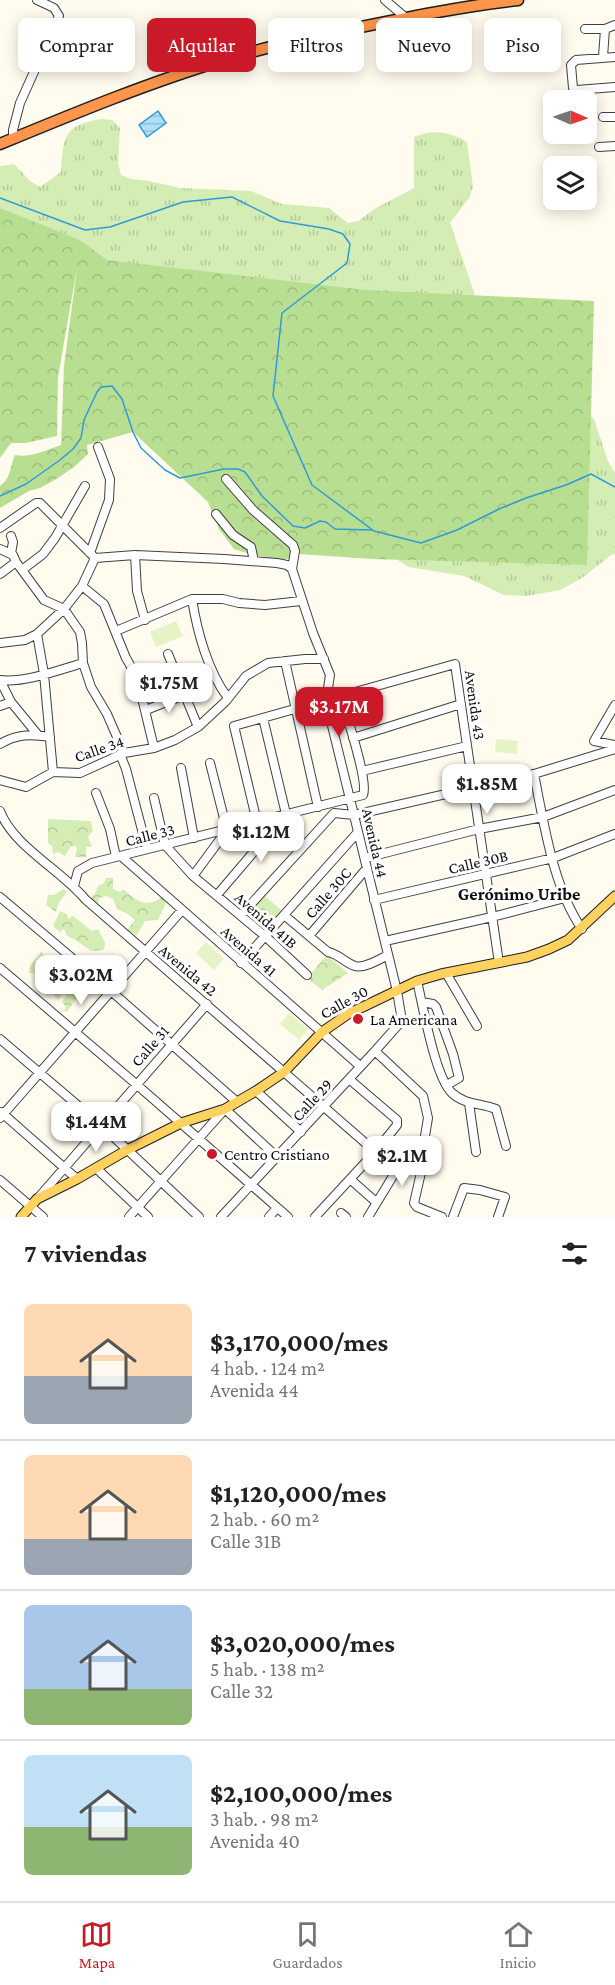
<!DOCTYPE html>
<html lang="es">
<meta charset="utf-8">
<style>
:root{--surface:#fff;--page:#f6f6f6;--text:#202124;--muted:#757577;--line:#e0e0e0;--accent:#ca1928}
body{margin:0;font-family:"Crimson Pro",serif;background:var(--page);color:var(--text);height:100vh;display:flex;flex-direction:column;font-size:22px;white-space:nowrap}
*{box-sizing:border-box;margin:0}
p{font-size:20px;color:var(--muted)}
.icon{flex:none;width:33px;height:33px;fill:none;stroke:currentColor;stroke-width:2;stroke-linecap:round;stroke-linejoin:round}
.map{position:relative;height:1217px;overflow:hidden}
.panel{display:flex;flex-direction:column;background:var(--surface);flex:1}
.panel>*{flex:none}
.top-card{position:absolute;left:18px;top:18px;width:579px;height:54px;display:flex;gap:12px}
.needle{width:39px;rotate:92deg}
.tools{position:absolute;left:543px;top:90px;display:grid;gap:12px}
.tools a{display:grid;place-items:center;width:54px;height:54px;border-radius:9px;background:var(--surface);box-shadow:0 3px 15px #0003;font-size:30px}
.price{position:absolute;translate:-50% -51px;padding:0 14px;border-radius:12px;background:#fff;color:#222;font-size:20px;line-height:39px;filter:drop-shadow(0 2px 3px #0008)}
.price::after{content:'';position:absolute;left:50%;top:36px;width:18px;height:14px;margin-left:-9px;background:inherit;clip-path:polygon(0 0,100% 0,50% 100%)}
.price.current{background:var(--accent);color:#fff}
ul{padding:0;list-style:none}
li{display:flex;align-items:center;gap:18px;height:150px;padding:0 24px}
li+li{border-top:2px solid var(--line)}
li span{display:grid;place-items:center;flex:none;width:168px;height:120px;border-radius:9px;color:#555}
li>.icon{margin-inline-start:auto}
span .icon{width:72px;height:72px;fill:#fffc;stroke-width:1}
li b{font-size:26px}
h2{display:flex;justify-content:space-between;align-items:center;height:72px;padding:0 24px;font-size:26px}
.pill{padding:0 21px;border-radius:9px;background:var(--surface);box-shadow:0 3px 15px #0003;font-size:21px;line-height:54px}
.pill.current{background:var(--accent);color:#fff}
.menu{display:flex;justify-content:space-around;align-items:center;height:84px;border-top:2px solid var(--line);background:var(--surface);font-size:16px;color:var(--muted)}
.menu a{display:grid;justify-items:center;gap:3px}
.menu .current{color:var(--accent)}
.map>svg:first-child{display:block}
.grass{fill:url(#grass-tufts)}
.forest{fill:url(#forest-crowns)}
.park{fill:url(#park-crowns)}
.pitch{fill:#e6f3c6}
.water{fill:url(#water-rules);stroke:#2e9bd9;stroke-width:1.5}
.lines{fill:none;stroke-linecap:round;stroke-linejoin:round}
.stream{stroke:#2e9bd9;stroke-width:1.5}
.minor-casing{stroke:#404040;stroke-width:10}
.major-casing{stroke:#1e1e1e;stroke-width:11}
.highway-casing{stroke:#1e1e1e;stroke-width:13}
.minor{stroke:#fff;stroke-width:8}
.major{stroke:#ffd15e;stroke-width:9}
.highway{stroke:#ff964c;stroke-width:10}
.poi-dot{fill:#ca1928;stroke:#fff;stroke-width:2}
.labels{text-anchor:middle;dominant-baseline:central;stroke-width:6;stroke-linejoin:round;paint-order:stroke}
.street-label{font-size:16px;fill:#0d0d0d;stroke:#fff}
.poi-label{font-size:16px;fill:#0d0d0d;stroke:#fff;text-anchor:start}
.neighbourhood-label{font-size:18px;font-weight:bold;fill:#0d0d0d;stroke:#fff}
</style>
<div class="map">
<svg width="615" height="1217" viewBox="0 0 615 1217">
<defs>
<pattern id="grass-tufts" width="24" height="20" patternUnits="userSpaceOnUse" patternTransform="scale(1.5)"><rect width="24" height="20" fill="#d4edb4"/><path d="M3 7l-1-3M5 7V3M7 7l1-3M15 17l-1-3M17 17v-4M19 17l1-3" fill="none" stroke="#b5ca9a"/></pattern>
<pattern id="forest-crowns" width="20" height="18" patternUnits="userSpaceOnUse" patternTransform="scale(1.5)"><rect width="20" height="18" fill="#b8df91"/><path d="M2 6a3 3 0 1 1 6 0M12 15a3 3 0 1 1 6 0" fill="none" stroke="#9dbe7c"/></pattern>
<pattern id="park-crowns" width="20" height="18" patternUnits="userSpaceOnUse" patternTransform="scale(1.5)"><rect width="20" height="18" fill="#d4edb4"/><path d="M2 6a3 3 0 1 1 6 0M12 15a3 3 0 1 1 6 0" fill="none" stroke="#b5ca9a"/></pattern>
<pattern id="water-rules" width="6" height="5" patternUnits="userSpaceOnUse" patternTransform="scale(1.5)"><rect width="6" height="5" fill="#ade1fb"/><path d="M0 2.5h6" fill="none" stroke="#94c0d6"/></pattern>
</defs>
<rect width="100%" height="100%" fill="#fffbee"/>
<!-- grass -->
<path class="grass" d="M101,119L112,120L120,128L118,163L121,175L131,179L149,181L180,188L251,191L282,204L329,208L348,223L358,221L376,208L414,188V137C432,129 450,131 467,142L473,187L469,198L450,223L474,292L473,317L563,385L594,419L608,461L615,473V554L611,555L582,578L560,590L526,596L504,595L464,576L409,567L399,561L392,552L115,283L0,208V166L14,164L30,181L40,187L61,172C64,137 62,126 101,119Z"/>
<!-- forest -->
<path class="forest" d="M0,208L80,240L107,260L365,290L594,301L587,565L372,559L299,554L281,561L256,556L234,549L219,529L208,502L133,432L87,445L88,454L74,467L58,478L40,488L29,491L0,508V486C11,479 10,466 15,455C33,458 45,450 61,445L64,366L77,268L58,377L57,436L26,443H11L0,458Z"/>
<!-- park -->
<path class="park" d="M48,819L91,821L93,831L88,837L92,847H86V857H75L77,848L75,846H71L65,856L58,852L53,854L52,846L48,843Z
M106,878H113V889L120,892L123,889C137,901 145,909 162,897L166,903L158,920L145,921L137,935L127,930L135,920L128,914L117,909L113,899L106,896L99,898L98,905L91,898L95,893L98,886L104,883Z
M64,889L67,892L59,902L56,912L46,905L48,895H54Z
M263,895L284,912L265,934L244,915Z
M60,911L67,914L68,919L73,916L92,931L98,929L105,943L104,950L91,951L77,941L66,935L65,930L63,929L60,932L53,926Z
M41,952L61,972L66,986L70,987L73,984L78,990L83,986L87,989L79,994L67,1012L64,1010L66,1007L62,1002L67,995L62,994L58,1000C52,993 47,983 51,975L47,970L38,968L34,973H29L30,966Z
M327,955L348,973L322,990L307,978Z"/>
<!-- pitch -->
<path class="pitch" d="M176,621L183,636L156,647L150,632Z
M496,739L518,741L517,754L495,752Z
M206,942L224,959L214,970L196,953Z
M289,1013L308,1029L299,1040L280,1024Z"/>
<!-- water -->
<path class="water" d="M158,111L166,123L147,137L139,125Z"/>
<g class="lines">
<!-- stream -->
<path class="stream" d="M0,198L85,230L110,227L183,202L232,197L280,221L329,229L343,234L350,244L347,263L282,313L273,396L312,485L374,531L421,543L457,530L499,509L526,498L566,485L591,474L615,487
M0,496L26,484L60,460L73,449L81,438L84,420L97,392L101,387L112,386L122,399L133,432L141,448L165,470L180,478L224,469H238L245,472L262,496L293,526L305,528L320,521L326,522L335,529L372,530"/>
<!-- minor casing -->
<g class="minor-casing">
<path id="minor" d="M385,0L406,18
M585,29H605
M603,57L605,29L615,25
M615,57L576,60L571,65L573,88L577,90L615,87
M603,117H615
M13,138V130L20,103L59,16L54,8L37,0
M599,147L615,146
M216,514L233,535L251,547L254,561
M0,528L36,503H40L95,558
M0,549L13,555L16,562L44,600L64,609L80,632L82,643L83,663L91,687L107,714L124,753
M11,553L13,542L11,536
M90,553L109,500L110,479L98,447
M135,555L137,591L145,620
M22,570L43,554L55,538L85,486
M0,574L16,562
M82,586L104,604L126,658L137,677L154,748
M192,599C197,631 208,672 228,698
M116,631L192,599H223L239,603L265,605L301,601
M37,634L44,674L53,772
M0,643L25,640L37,634L64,609L82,586L95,558L135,555L224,559L277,563L287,565L292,569
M168,654L198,727
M285,661L318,807
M11,702L38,735
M615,705L594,741L615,745
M0,706L11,702L0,680C24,683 59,670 83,663
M146,710L184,695
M353,738L461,704
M0,744C17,734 30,734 50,737
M120,754L126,769L147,849
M181,768L194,838
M362,771L467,746
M534,774C544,824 553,887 582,929
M0,780L26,787L53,772L80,773L124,753L154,748L175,740L198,727L226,701L246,676L268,663L305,659H324
M96,793L110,829L116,857
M154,798L165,845L193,876L265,936L307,975
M0,811C13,846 61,870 85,899L393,1167L395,1171L393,1176L368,1217
M257,822L234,726L455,664L499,963
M121,856L360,1066
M365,858L479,829L543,817L615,790
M193,876L227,830L210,763
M74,886L78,871L92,863L363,795C369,782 346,714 341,697
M217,895L286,814L263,718
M0,897L111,991L237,1102
M374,900L553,858L615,834
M241,915L334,813L354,815L534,774L615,749
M284,915L328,952C339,954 345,963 355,966C364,969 380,959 388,955
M309,936L367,868
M385,941L492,917L565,898
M241,963L358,832
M0,968L136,1084L288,1217
M446,973L477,1026
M417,981C423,1006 435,1077 452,1093C465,1105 481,1103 496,1109L506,1146
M422,1002L433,1004L436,1007L453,1054L459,1078L447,1085
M0,1039L102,1126L199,1217
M375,1051L423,1096L428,1118L425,1136
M256,1091L301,1132
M469,1103L476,1152
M1,1112L77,1179
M0,1118L182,910
M423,1164L414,1203L417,1207L442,1217
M96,1168L148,1217
M350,1179L376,1202
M0,1180L43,1217
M39,1197L207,1004
M341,1213L346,1217
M129,1217L225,1109L277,1157
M221,1217L375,1051L399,1024L401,1015L397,991L326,701L330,675L313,633L292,569L295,551L293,545L253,510L226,479
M269,1217L277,1208
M315,1217L376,1151L397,1125V1120L349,1079
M453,1217L464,1188L480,1190L505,1197L498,1217"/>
</g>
<!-- major casing -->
<g class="major-casing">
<path id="major" d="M21,1217L37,1199L77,1179L127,1150L181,1123L225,1109L256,1091L284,1072L322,1032L348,1014L417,981L441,974L527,957L549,949L568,940L615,896"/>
</g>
<!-- highway casing -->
<g class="highway-casing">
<path id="highway" d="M0,144C75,113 150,82 227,59C269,46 313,37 356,28C410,17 464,6 518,0"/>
</g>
<!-- minor -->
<use href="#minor" class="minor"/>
<!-- major -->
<use href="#major" class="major"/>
<!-- highway -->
<use href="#highway" class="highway"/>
</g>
<!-- markers -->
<g class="poi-dot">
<circle cx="358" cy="1019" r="6"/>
<circle cx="212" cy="1154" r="6"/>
</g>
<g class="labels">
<!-- street labels -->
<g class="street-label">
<text transform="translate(475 705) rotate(82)">Avenida 43</text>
<text transform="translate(99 749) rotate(-19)">Calle 34</text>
<text transform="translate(150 835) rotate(-14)">Calle 33</text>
<text transform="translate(375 843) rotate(77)">Avenida 44</text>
<text transform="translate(478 862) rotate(-13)">Calle 30B</text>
<text transform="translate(328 893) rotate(-49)">Calle 30C</text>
<text transform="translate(266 920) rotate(41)">Avenida 41B</text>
<text transform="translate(249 951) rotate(41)">Avenida 41</text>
<text transform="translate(188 970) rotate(40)">Avenida 42</text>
<text transform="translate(344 1002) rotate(-29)">Calle 30</text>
<text transform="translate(150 1046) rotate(-49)">Calle 31</text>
<text transform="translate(312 1100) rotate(-47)">Calle 29</text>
</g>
<!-- poi labels -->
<g class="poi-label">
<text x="370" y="1019">La Americana</text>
<text x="224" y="1154">Centro Cristiano</text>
</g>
<!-- neighbourhood labels -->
<g class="neighbourhood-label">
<text x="519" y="894">Gerónimo Uribe</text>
</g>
</g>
</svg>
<div class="tools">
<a><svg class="needle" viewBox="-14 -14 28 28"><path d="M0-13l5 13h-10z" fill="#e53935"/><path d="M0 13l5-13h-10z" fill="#757577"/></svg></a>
<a><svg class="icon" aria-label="layers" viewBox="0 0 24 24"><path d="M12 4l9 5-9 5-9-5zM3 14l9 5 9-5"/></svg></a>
</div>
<b class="price" style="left:169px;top:714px">$1.75M</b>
<b class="price current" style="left:339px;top:738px">$3.17M</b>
<b class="price" style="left:487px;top:815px">$1.85M</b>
<b class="price" style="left:261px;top:863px">$1.12M</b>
<b class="price" style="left:81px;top:1006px">$3.02M</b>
<b class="price" style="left:96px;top:1153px">$1.44M</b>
<b class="price" style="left:402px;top:1187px">$2.1M</b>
<div class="top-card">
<a class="pill">Comprar</a>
<a class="pill current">Alquilar</a>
<a class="pill">Filtros</a>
<a class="pill">Nuevo</a>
<a class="pill">Piso</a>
</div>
</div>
<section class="panel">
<h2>7 viviendas<svg class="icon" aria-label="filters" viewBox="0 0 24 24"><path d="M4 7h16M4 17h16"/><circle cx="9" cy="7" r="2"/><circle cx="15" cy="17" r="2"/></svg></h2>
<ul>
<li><span style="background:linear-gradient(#ffd9b3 60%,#9aa5b1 0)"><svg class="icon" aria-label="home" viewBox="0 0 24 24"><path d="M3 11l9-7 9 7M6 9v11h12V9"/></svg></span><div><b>$3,170,000/mes</b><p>4 hab. · 124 m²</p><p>Avenida 44</p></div></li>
<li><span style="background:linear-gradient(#ffd9b3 70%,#9aa5b1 0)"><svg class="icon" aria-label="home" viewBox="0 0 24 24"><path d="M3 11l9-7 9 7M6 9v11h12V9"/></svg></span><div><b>$1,120,000/mes</b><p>2 hab. · 60 m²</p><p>Calle 31B</p></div></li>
<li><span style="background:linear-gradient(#a9c7e8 70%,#8fb573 0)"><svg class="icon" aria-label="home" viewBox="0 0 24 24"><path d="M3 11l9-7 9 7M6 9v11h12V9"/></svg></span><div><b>$3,020,000/mes</b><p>5 hab. · 138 m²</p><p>Calle 32</p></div></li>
<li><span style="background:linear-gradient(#bfe0f5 60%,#8fb573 0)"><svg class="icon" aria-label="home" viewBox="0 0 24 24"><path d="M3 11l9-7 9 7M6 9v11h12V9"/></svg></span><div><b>$2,100,000/mes</b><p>3 hab. · 98 m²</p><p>Avenida 40</p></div></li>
</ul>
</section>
<nav class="menu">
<a class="current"><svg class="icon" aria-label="map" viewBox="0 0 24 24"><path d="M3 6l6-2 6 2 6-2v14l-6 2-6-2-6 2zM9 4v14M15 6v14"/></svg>Mapa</a>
<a><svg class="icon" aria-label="saved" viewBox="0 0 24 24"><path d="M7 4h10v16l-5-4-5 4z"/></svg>Guardados</a>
<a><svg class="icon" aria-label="home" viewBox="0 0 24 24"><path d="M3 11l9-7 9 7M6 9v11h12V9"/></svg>Inicio</a>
</nav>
